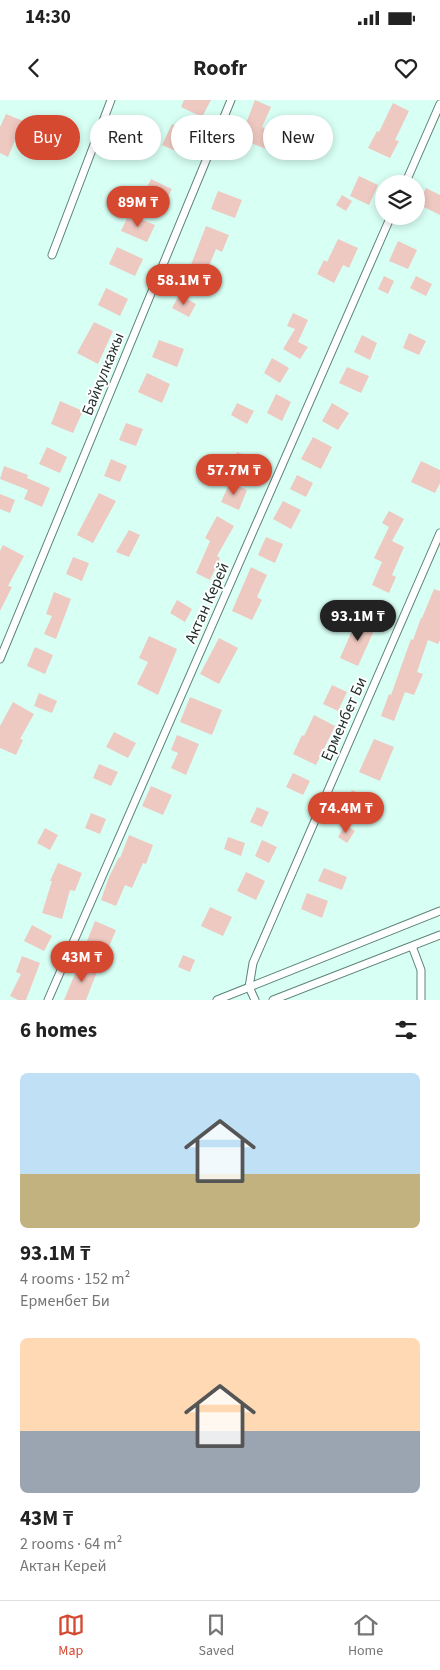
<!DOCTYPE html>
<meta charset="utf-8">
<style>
:root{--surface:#fff;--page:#f2f2f2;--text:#222;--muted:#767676;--line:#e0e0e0;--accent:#d54931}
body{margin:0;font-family:"Source Sans 3",sans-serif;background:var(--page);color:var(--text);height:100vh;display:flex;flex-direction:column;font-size:19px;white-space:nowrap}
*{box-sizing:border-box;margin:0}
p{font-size:16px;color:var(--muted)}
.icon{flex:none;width:28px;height:28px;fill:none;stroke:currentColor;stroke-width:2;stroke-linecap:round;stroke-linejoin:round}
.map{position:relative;height:900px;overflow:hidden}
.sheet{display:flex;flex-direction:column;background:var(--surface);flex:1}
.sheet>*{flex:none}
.hud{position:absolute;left:15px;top:15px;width:410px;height:45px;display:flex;gap:10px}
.tools{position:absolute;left:375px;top:75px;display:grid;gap:10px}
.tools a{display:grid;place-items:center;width:50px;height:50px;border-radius:50%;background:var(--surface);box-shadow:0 2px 8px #0003;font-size:25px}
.price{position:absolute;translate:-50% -42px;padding:0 11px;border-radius:18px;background:var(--accent);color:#fff;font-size:16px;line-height:32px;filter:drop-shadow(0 1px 2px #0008)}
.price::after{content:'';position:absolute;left:50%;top:30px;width:15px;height:11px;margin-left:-8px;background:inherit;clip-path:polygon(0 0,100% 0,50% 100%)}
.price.on{background:#222;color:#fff}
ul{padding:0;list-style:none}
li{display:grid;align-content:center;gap:10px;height:265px;padding:0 20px}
li span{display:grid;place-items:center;height:155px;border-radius:8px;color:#555}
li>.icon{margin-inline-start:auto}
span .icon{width:90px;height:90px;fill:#fffc;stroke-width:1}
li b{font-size:21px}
h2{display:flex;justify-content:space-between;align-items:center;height:60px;padding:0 20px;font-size:21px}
.tag{padding:0 18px;border-radius:22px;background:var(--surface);box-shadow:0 2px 8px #0003;font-size:18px;line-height:45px}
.tag.on{background:var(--accent);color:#fff}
.status{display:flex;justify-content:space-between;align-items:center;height:35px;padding:0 25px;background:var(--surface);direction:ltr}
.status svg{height:14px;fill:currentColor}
header{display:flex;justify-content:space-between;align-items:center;height:65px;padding:0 20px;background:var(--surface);font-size:22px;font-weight:700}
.dock{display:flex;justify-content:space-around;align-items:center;height:70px;border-top:1px solid var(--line);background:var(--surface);font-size:14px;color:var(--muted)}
.dock a{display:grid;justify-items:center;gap:2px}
.dock .on{color:var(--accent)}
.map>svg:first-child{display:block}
.building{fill:#eec9c1}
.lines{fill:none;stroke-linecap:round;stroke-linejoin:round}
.street-casing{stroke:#5e8379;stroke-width:9}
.street{stroke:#fff;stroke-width:7}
.labels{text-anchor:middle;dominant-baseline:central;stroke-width:4;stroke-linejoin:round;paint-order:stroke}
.street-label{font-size:16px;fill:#1f2f2b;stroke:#fff}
</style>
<div class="status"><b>14:30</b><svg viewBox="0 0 49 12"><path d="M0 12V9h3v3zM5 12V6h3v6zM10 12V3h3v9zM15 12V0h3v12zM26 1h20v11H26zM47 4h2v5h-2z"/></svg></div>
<header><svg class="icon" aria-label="back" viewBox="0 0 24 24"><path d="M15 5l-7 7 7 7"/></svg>Roofr<svg class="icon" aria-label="heart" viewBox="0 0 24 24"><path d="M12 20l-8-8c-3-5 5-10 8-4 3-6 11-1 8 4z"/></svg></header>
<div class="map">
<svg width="440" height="900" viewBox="0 0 440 900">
<rect width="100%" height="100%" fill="#d7fff4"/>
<!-- building -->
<path class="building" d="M184,0H211L202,17L181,7Z
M255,0L271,7L262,27L279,34L272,51L240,39Z
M393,3L409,11L395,40L399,41L390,58L368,48L377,31L379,32Z
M6,14L23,21L8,57L0,53V27Z
M172,24L195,34L185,55L162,45Z
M359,76L378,85L369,105L350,96Z
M151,79L172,89L163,106L142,97Z
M426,88L440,95V115L418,104Z
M218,91L242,100L235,118L211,109Z
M342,95L352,101L346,111L336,105Z
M129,114L155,125L147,142L121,131Z
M206,126L229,135L222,152L216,149L203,181L187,175Z
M338,139L358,148L349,168L343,165L334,183L317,174L324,160L327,162Z
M398,141L417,150L408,169L389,161Z
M117,147L143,159L135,176L109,164Z
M384,176L394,181L388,194L378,189Z
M416,176L432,184L426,196L410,188Z
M106,188L128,199L120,216L98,205Z
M179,195L196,204L189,217L172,208Z
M293,213L308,220L298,242L308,247L300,259L283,249L295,229L287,226Z
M94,222L113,231L98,264L77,253Z
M409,233L426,241L419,255L403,248Z
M362,235L377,243L370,260L354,252Z
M159,240L184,249L177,267L152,257Z
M272,258L289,268L280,283L264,273Z
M347,267L369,276L361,293L339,283Z
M147,273L170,284L162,303L138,292Z
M276,294L291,302L282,321L267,313Z
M60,301L83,311L73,333L51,324Z
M237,303L254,311L247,324L231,315Z
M332,303L349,313L338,330L322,321Z
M126,323L143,329L136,346L119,340Z
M313,337L332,347L321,369L301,359Z
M47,347L67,357L60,373L39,364Z
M237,352L259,361L253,377L231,368Z
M111,359L127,366L120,382L104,376Z
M421,361L440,370V383L435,393L411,382Z
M4,366L28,375L27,378L50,388L42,407L24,399L28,390L0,379Z
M297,375L313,383L306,397L290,389Z
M230,382L247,390L239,410L221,402Z
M99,393L116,401L93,443L77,435Z
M0,394L15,400L10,413L0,409Z
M283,401L301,410L291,429L273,419Z
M389,411L404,419L392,441L404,447L392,475L396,477L389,493L372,485L382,462L374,458L389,427L382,423Z
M217,416L234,426L217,456L220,458L210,480L196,473L210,441L205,438Z
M129,430L140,435L129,457L116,452Z
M266,437L283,444L275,463L258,455Z
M3,445L24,456L8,486L12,487L0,511V451Z
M73,457L89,463L82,481L66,474Z
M251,467L267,475L257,497L262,500L252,520L232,511Z
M434,489L440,491V540L438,544L428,540L417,572L423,574L414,595L405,592L394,621L381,616L389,594L391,595L411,539L413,540L421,518H422Z
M54,492L71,499L56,539L44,534L52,516L46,514Z
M177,500L192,509L185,522L170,513Z
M358,517L376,526L358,566L340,558Z
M149,536L177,549L158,595L137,584L148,562L139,558Z
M219,538L238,548L219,584L200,574Z
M35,547L53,555L45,574L27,566Z
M332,585L347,592L338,611L323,604Z
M39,593L57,601L52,613L34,606Z
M190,597L222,610L212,635L180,622Z
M13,602L34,614L20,639L23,640L16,655L0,648V626Z
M314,615L335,626L316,665L293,654L302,635L304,636Z
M114,632L136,643L128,658L106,647Z
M177,635L199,644L186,675L171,668L178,653L171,650Z
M374,639L394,647L380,681L359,672Z
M99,664L118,672L111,686L93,678Z
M293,673L310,681L303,695L286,687Z
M151,686L172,695L163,715L142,706Z
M352,690L370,698L363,714L345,706Z
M257,707L269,712L262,727L250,722Z
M91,713L106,719L100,734L85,728Z
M345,725L355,731L347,743L338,737Z
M45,728L58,735L50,750L37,743Z
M129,735L153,745L146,764L143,763L132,788L125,785L116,806L101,800L109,777L119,757L120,758Z
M228,737L245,743L241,756L224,749Z
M262,740L277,747L269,763L255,756Z
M58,763L82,773L75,791L70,790L62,819L42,813L52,781H50Z
M324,768L347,777L342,790L318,781Z
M246,772L265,781L256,800L237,791Z
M307,793L328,801L322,818L301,809Z
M210,807L232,817L223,836L201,826Z
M95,821L116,830L108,849L87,841Z
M32,825L52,836L44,851L24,841Z
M183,855L195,860L190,872L178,867Z
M22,856L40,863L26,900H18L10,896L21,874L16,872Z
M80,862L98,869L86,900H64Z"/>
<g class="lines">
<!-- street casing -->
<g class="street-casing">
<path id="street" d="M405,84L440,4
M52,155L111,0
M0,559L231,0
M412,846L421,870V900
M48,900L391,116
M217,900L440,811
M255,900L249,887L253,863L440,433
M273,900L440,835"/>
</g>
<!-- street -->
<use href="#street" class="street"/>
</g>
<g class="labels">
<!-- street labels -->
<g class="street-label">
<text transform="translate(103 274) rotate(-68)">Байкулкажы</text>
<text transform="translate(207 503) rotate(-66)">Актан Керей</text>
<text transform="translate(344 619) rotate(-66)">Ерменбет Би</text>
</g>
</g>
</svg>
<div class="tools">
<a><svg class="icon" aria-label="layers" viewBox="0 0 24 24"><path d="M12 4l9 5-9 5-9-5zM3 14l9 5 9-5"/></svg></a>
</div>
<b class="price" style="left:138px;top:128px">89M ₸</b>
<b class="price" style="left:184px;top:206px">58.1M ₸</b>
<b class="price" style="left:234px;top:396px">57.7M ₸</b>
<b class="price on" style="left:358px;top:542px">93.1M ₸</b>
<b class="price" style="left:346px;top:734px">74.4M ₸</b>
<b class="price" style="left:82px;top:883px">43M ₸</b>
<div class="hud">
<a class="tag on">Buy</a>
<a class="tag">Rent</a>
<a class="tag">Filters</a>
<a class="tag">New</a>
</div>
</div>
<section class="sheet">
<h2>6 homes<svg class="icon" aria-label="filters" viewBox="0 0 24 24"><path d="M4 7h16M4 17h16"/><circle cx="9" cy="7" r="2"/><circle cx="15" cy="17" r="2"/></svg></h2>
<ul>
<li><span style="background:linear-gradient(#bfe0f5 65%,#c2b280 0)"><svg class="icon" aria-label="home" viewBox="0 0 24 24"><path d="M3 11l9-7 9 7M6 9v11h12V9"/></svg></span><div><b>93.1M ₸</b><p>4 rooms · 152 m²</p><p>Ерменбет Би</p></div></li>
<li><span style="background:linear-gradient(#ffd9b3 60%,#9aa5b1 0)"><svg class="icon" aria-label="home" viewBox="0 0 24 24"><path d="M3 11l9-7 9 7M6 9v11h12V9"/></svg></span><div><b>43M ₸</b><p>2 rooms · 64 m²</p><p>Актан Керей</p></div></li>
</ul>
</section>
<nav class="dock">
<a class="on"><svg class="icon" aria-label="map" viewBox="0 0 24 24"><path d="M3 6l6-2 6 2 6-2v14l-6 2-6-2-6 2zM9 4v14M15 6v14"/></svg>Map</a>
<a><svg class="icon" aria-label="saved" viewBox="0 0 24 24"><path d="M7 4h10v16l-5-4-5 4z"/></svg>Saved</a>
<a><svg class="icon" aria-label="home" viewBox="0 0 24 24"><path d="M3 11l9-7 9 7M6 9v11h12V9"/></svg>Home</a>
</nav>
